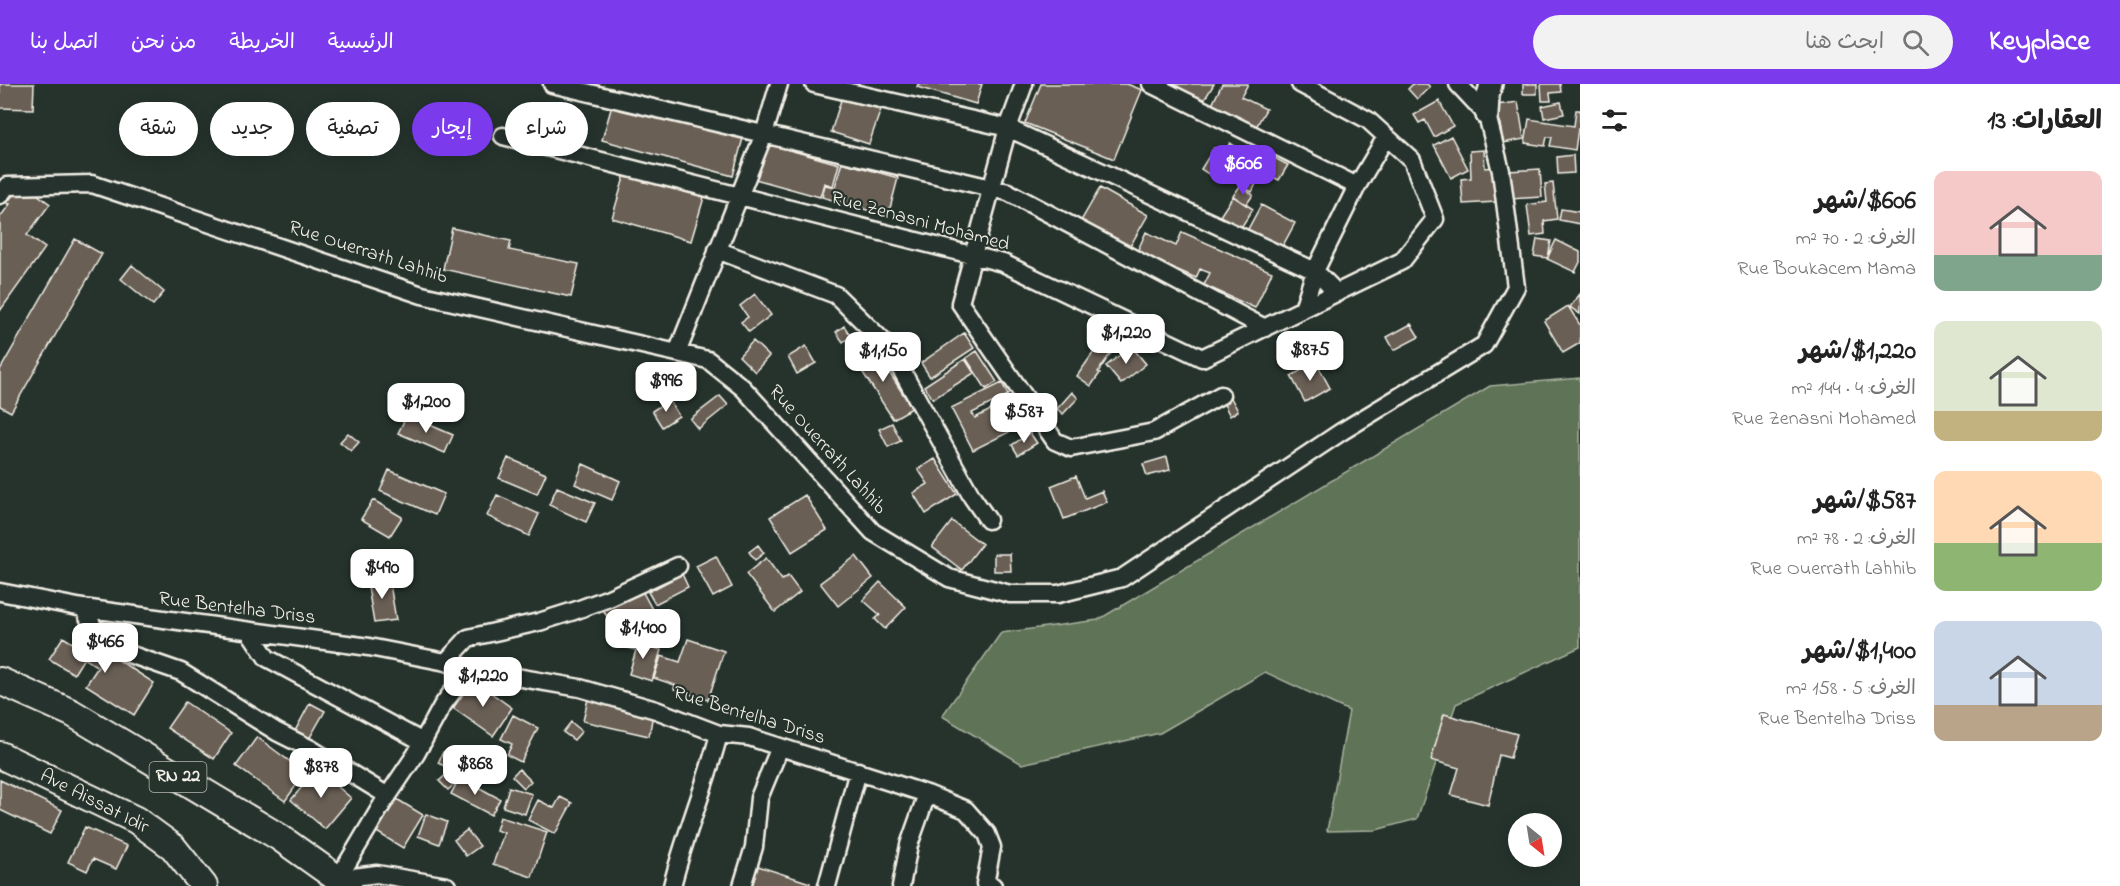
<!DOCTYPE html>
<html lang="ar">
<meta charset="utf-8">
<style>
:root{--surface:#fff;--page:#f2f2f2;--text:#222;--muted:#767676;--accent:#7c3aed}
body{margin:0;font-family:"Indie Flower","Playpen Sans Arabic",sans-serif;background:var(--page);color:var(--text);direction:rtl;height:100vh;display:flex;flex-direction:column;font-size:22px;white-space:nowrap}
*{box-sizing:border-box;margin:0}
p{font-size:20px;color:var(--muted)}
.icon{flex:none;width:33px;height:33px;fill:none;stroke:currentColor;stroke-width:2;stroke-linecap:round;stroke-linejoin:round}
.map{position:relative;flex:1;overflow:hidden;direction:ltr}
.sheet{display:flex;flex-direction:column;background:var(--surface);width:540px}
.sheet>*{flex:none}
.banner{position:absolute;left:18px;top:18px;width:570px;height:54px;direction:rtl;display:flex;gap:12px}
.needle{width:39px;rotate:150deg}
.fabs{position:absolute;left:1508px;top:729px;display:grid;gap:12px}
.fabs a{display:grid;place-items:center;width:54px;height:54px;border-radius:50%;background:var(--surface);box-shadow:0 3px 15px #0003;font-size:30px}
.price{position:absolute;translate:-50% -51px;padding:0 14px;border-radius:12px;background:#fff;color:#222;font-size:20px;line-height:39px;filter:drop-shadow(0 2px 3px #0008)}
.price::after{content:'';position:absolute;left:50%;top:36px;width:18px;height:14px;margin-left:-9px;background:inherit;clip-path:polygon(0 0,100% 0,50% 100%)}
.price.active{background:var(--accent);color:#fff}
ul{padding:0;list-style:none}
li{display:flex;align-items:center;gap:18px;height:150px;padding:0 18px}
li span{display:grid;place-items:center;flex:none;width:168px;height:120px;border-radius:12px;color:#555}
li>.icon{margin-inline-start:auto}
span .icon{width:72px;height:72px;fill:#fffc;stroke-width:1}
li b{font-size:26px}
h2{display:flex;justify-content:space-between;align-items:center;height:72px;padding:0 18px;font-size:26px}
.pill{padding:0 21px;border-radius:27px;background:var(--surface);box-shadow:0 3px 15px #0003;font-size:21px;line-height:54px}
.pill.active{background:var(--accent);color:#fff}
header{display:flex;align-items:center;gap:36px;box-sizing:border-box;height:84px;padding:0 30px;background:var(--accent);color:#fff}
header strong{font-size:28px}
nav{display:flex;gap:33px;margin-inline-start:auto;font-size:21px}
.search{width:420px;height:54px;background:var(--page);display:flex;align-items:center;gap:15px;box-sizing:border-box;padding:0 21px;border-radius:33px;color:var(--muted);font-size:22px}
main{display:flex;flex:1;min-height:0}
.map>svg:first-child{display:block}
.green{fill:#5e7356;stroke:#a9b29f;stroke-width:1.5}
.building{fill:#695e54;stroke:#f4f1e8;stroke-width:1.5}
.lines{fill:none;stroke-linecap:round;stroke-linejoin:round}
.minor-casing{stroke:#f4f1e8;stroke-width:21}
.tertiary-casing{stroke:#f4f1e8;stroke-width:26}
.primary-casing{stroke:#f4f1e8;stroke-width:30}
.minor{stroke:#26332d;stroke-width:16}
.tertiary{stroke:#26332d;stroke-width:21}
.primary{stroke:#26332d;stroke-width:26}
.labels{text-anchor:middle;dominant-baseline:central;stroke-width:4.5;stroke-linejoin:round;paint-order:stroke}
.shield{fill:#26332d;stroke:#b6b8b0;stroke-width:1.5}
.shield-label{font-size:18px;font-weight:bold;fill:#f4f1e8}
.street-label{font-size:20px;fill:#f4f1e8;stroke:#26332d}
</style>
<header>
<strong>Keyplace</strong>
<div class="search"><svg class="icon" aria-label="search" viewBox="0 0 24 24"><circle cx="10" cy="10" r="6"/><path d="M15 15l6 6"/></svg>ابحث هنا</div>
<nav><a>الرئيسية</a><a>الخريطة</a><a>من نحن</a><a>اتصل بنا</a></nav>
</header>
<main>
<section class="sheet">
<h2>العقارات: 13<svg class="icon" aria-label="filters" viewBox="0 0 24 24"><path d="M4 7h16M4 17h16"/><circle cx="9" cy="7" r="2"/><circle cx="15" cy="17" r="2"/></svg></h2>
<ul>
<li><span style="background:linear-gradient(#f6c9c9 70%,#7fa58c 0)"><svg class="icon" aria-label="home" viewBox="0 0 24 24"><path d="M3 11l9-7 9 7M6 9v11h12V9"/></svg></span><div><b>$606/شهر</b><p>الغرف: 2 · 70 m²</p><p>Rue Boukacem Mama</p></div></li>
<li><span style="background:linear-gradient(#dfe7d0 75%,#c2b280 0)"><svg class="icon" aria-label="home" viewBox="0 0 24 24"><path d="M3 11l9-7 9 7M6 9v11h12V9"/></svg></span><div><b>$1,220/شهر</b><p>الغرف: 4 · 144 m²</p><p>Rue Zenasni Mohamed</p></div></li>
<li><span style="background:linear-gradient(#ffd9b3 60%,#8fb573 0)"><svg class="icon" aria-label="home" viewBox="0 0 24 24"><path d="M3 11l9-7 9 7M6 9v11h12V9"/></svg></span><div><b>$587/شهر</b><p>الغرف: 2 · 78 m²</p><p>Rue Ouerrath Lahhib</p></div></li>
<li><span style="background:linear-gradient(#c9d6e8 70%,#b9a48a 0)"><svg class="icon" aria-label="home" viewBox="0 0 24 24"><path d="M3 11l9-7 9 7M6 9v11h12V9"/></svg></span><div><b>$1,400/شهر</b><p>الغرف: 5 · 158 m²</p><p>Rue Bentelha Driss</p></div></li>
</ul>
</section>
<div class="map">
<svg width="1580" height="802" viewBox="0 0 1580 802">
<rect width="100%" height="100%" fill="#26332d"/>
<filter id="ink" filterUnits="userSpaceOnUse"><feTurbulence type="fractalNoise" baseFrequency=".0167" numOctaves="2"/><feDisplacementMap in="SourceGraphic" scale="12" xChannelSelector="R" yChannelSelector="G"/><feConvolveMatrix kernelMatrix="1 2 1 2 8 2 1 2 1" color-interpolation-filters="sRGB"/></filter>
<g filter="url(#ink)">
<!-- green -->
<path class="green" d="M1580,294V563L1456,620L1417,735L1376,746L1327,747L1349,627L1265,588L1160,649L1022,680L942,632L1001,549L1098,536L1490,302Z"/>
<!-- building -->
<path class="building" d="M0,0H34L33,25L0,24Z
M918,0H982L976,20L917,3Z
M1041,0H1127L1142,6L1114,75L1025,39Z
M1173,0H1214L1203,18Z
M1222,0H1248L1241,13L1266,25L1256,43L1212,21Z
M1413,0H1427L1430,3L1417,15L1408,5Z
M1523,0H1537V10H1523Z
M1541,0H1560L1561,8L1550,9L1551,17H1542Z
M842,13L881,25L869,60L831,48Z
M1439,17L1453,42L1434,53L1425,36L1419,39L1414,31Z
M613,18L743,54L733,92L602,56Z
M1518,18L1524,55L1503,59L1497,21Z
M1561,18L1564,30L1544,34L1542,22Z
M1576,26H1580V46L1578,45L1575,66L1550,62L1552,53H1547L1545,62L1525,59L1529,35L1574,42Z
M1451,52L1468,85L1451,94L1434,61Z
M765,59L839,80L833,102L824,99L820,113L755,95Z
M1230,59L1241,66L1219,97L1201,85L1214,64L1223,70Z
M1484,66L1485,84L1494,83L1496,118L1463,120L1461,95L1471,94L1470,67Z
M1261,67L1288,81L1279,96L1262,88L1252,108L1243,103Z
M1573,71L1574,89L1558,90L1557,73Z
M842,78L898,94L888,132L822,113L825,101L835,103Z
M1540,85L1542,113L1509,115L1508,87Z
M626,87L705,110L691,157L612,134Z
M22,99L50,120L27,151L45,164L0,227V133L10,120L7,119Z
M1553,99L1557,135L1544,137L1545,150L1531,152L1527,121L1547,118L1545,100Z
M1240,102L1253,111L1246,121L1233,112Z
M1100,104L1148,131L1129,164L1081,137Z
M1233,112L1253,125L1240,145L1220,132Z
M1261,121L1295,139L1281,165L1247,147Z
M1561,125L1580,128V140L1559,136Z
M452,144L511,157L509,166L579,180L571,213L443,185Z
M1146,148L1176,162L1182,148L1272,188L1255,224L1204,201L1210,189L1200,185L1196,194L1137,168Z
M75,155L102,170L11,328L0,322V286Z
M1537,155L1551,157L1548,174L1534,172Z
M1556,156L1580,168V178L1575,188L1547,175Z
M132,181L164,208L153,221L121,195Z
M755,210L771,231L749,248L741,238L748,233L740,222Z
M1580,210V230L1570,223Z
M1568,222L1580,241V259L1563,269L1544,237Z
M1411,240L1419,253L1394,266L1387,253Z
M844,242L851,252L843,258L836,248Z
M964,249L974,264L930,293L921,279Z
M1105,252L1117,260L1098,288L1100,289L1091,302L1077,292Z
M753,257L769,272L755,288L739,272Z
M1305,260L1308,272L1296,275L1293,263Z
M806,262L816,279L797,290L788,273Z
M1131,262L1146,280L1121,300L1106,282Z
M873,263L912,324L893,335L854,275Z
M977,267L997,298L986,305L966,274Z
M965,275L974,289L933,315L924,302Z
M1316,278L1330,304L1305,318L1291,292Z
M1002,299L1008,311L972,329L975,334L1014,314L1027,339L973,366L951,324Z
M1072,308L1078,314L1063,330L1057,325Z
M720,312L728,321L698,345L690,335Z
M1230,312L1238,327L1230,332L1222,316Z
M669,316L679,332L662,343L652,327Z
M407,331L453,351L445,369L398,349Z
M892,339L901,357L888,363L879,345Z
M348,349L359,358L351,367L340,358Z
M1030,349L1037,359L1018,371L1012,361Z
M1167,373L1170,386L1147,392L1143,380Z
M508,374L546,390L537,410L499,394Z
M935,375L957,410L926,430L913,409L928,400L918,385Z
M583,380L620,397L612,416L575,400Z
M389,386L444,410L435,431L380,407Z
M1076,392L1085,414L1102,407L1107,418L1064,435L1051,402Z
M557,403L595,419L586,438L549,421Z
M497,411L539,430L529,452L487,432Z
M805,411L827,446L792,468L770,433Z
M373,416L402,433L390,452L361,435Z
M952,437L982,460L962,486L932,463Z
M758,461L764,469L755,476L749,468Z
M994,470H1010L1011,487H994Z
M408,471L410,484L382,487L381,474Z
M716,472L732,503L713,513L696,482Z
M856,472L873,494L838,522L820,499Z
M766,474L782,496L788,492L800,508L775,528L746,490Z
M682,490L688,503L655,520L648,508Z
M389,494L396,536L374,539L367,497Z
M880,498L906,523L885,545L875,535L880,531L863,516Z
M640,503L661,542L637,556L627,539L614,546L603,525Z
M63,553L82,565L87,556L154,599L134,631L86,601L98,583L84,574L74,590L49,575Z
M627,555L661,566L652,597L629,590L636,566L624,563Z
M688,555L724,567L708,616L674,605L675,601L654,594L661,572L680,578Z
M473,596L512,624L493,652L453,624Z
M588,615L653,630L649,652L583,637Z
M185,618L231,649L214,675L167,644Z
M310,619L325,627L309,655L295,647Z
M1444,630L1517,650L1510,674L1499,671L1488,721L1451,711L1459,684L1431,676Z
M513,631L538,644L521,678L507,671L512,660L501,655Z
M571,638L582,647L574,656L563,648Z
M257,653L292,679L294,676L308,685L285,717L236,682Z
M443,668L472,681L467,692L438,679Z
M317,685L351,714L325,745L291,716Z
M519,685L531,697L524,704L512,692Z
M449,688L457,698L448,706L439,697Z
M460,693L500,715L491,731L451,710Z
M0,696L62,726L50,750L0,726Z
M509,703L532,710L525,730L503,723Z
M560,713L572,719L555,750L528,736L538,716L554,724Z
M395,714L423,731L403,764L375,747Z
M426,730L447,738L439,760L418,752Z
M500,733L547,748L532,793L493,780L504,749L496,746Z
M85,743L127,762L116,785L93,775L87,787L68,778Z
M467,746L480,762L466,772L454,756Z
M755,781L810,799L809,802H748Z"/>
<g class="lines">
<!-- minor casing -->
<g class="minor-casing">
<path id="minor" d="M552,0L1008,108L1265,244
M814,0L1008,44L1315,187L1357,102L1151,0
M1024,0L1008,44L960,219L1055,357L1071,364L1154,348L1221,311
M503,52L1003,179L1202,274L1402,177L1435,135L1412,76L1368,36L1300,0
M1357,102L1386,53
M0,111L7,102L92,100L422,211L708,276L743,304L873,448L949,494L1010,510H1058L1122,494L1341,348L1484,261L1516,203L1501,87L1487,31L1458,0
M717,166L836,211L888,262L972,413L988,436
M1303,225L1315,187L1337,209
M677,269L764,50L779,0
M0,508L83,524L369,563L446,578L469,585L580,604L656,626L719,650L749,653L927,710L966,726L987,750L992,763L985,800L993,802
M83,524L94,544L129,570L181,588L277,648L311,665L388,712
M249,547L267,574L423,658
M446,578L468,554L539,538L574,527L609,514L678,482
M338,795L383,719L416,670L442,622L469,585
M338,795L377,790L447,802
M672,802C685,750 706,701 719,650
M742,802L754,763L759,714L780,663
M827,802L858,687
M901,802L909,761L927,710"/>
</g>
<!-- tertiary casing -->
<g class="tertiary-casing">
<path id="tertiary" d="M1487,31L1488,12L1491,0"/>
</g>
<!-- primary casing -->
<g class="primary-casing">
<path id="primary" d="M0,597L72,629L279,753L348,802
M0,671L136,736L173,763L204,802"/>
</g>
<!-- minor -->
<use href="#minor" class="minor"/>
<!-- tertiary -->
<use href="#tertiary" class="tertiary"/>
<!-- primary -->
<use href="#primary" class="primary"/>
</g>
</g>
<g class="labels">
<!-- shield labels -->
<rect class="shield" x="149.5" y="678" width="57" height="30" rx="4.5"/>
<g class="shield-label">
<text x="178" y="693">RN 22</text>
</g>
<!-- street labels -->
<g class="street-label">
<text transform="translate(920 138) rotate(15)">Rue Zenasni Mohamed</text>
<text transform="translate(368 169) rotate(18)">Rue Ouerrath Lahhib</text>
<text transform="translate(827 366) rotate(48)">Rue Ouerrath Lahhib</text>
<text transform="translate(237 525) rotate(7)">Rue Bentelha Driss</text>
<text transform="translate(749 632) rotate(17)">Rue Bentelha Driss</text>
<text transform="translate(94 718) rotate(27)">Ave Aissat Idir</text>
</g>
</g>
</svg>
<div class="fabs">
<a><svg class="needle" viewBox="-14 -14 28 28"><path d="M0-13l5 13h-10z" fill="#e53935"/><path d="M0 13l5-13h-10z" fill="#767676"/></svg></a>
</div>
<b class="price active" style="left:1243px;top:112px">$606</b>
<b class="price" style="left:1126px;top:281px">$1,220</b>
<b class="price" style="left:1310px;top:298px">$875</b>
<b class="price" style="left:883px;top:299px">$1,150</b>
<b class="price" style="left:666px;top:329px">$996</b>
<b class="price" style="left:426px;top:350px">$1,200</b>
<b class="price" style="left:1024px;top:360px">$587</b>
<b class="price" style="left:382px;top:516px">$490</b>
<b class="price" style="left:643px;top:576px">$1,400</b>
<b class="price" style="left:105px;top:590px">$466</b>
<b class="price" style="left:483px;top:624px">$1,220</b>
<b class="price" style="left:475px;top:712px">$868</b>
<b class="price" style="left:321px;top:715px">$878</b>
<div class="banner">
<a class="pill">شراء</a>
<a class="pill active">إيجار</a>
<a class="pill">تصفية</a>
<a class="pill">جديد</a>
<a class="pill">شقة</a>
</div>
</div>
</main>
